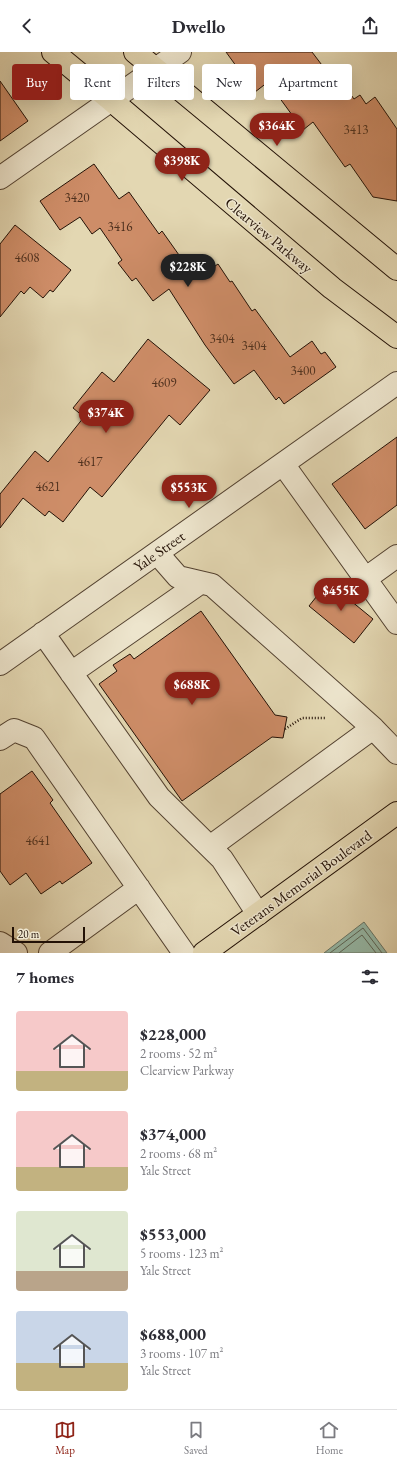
<!DOCTYPE html>
<meta charset="utf-8">
<style>
:root{--surface:#fff;--page:#f2f2f3;--text:#2b2b33;--muted:#7c7c81;--line:#e1e1e2;--accent:#8f2418}
body{margin:0;font-family:"EB Garamond",serif;background:var(--page);color:var(--text);height:100vh;display:flex;flex-direction:column;font-size:15px;white-space:nowrap}
*{box-sizing:border-box;margin:0}
p{font-size:13px;color:var(--muted)}
.icon{flex:none;width:22px;height:22px;fill:none;stroke:currentColor;stroke-width:2;stroke-linecap:round;stroke-linejoin:round}
.map{position:relative;height:901px;overflow:hidden}
.side{display:flex;flex-direction:column;background:var(--surface);flex:1}
.side>*{flex:none}
.guide{position:absolute;left:12px;top:12px;width:373px;height:36px;display:flex;gap:8px}
.scale{position:absolute;left:12px;bottom:10px;width:73px;box-sizing:border-box;padding-left:4px;border:2px solid #231106;border-top:0;font-size:11px;line-height:14px;white-space:nowrap;color:#231106;-webkit-text-stroke:3px #ede5cd;paint-order:stroke}
.price{position:absolute;translate:-50% -34px;padding:0 9px;border-radius:14px;background:var(--accent);color:#fff;font-size:13px;line-height:26px;filter:drop-shadow(0 1px 2px #0008)}
.price::after{content:'';position:absolute;left:50%;top:24px;width:12px;height:9px;margin-left:-6px;background:inherit;clip-path:polygon(0 0,100% 0,50% 100%)}
.price.on{background:#222;color:#fff}
ul{padding:0;list-style:none}
li{display:flex;align-items:center;gap:12px;height:100px;padding:0 16px}
li span{display:grid;place-items:center;flex:none;width:112px;height:80px;border-radius:4px;color:#555}
li>.icon{margin-inline-start:auto}
span .icon{width:48px;height:48px;fill:#fffc;stroke-width:1}
li b{font-size:17px}
h2{display:flex;justify-content:space-between;align-items:center;height:48px;padding:0 16px;font-size:17px}
.tag{padding:0 14px;border-radius:4px;background:var(--surface);box-shadow:0 4px 16px #0002;font-size:14px;line-height:36px}
.tag.on{background:var(--accent);color:#fff}
header{display:flex;justify-content:space-between;align-items:center;height:52px;padding:0 16px;background:var(--surface);font-size:18px;font-weight:700}
.menu{display:flex;justify-content:space-around;align-items:center;height:56px;border-top:1px solid var(--line);background:var(--surface);font-size:11px;color:var(--muted)}
.menu a{display:grid;justify-items:center;gap:2px}
.menu .on{color:var(--accent)}
.map>svg:first-child{display:block}
.water{fill:#96baa9;stroke:#687668}
.lines{fill:none;stroke-linecap:round;stroke-linejoin:round}
.shore{stroke:#5c6658;stroke-width:1}
.building{fill:#ce8d68;stroke:#231106}
.minor-casing{stroke:#534231;stroke-width:24}
.major-casing{stroke:#231106;stroke-width:24}
.path{stroke:#231106;stroke-width:2.5;stroke-dasharray:1 2;stroke-linecap:butt}
.minor{stroke:#ede5cd;stroke-width:22}
.major{stroke:#e3d7b2;stroke-width:22}
.labels{text-anchor:middle;dominant-baseline:central;stroke-width:3;stroke-linejoin:round;paint-order:stroke}
.number-label{font-size:13px;fill:#4e301e}
.street-label{font-size:15px;fill:#231106;stroke:#ede5cd}
</style>
<header><svg class="icon" aria-label="back" viewBox="0 0 24 24"><path d="M15 5l-7 7 7 7"/></svg>Dwello<svg class="icon" aria-label="share" viewBox="0 0 24 24"><path d="M12 15V3M7 8l5-5 5 5M5 13v7h14v-7"/></svg></header>
<div class="map">
<svg width="397" height="901" viewBox="0 0 397 901">
<rect width="100%" height="100%" fill="#e3d7b2"/>
<filter id="stains"><feTurbulence type="fractalNoise" baseFrequency=".005" numOctaves="4"/><feColorMatrix values="0 0 0 0 .2 0 0 0 0 .09 0 0 0 0 .02 0 0 0 .5 -.17"/></filter>
<radialGradient id="worn" r=".72"><stop offset=".6" stop-color="#630" stop-opacity="0"/><stop offset="1" stop-color="#630" stop-opacity=".3"/></radialGradient>
<!-- water -->
<path class="water" d="M364,870L387,901H324Z"/>
<g class="lines">
<!-- shore -->
<path class="shore" d="M330,901L363,876L382,901
M339,901L362,883L376,901"/>
</g>
<!-- building -->
<path class="building" d="M226,0H312L334,29L339,26L354,47L360,43L366,52L375,45L397,77V149L373,145L350,112L345,115L313,70L303,78L268,30L255,40Z
M0,29L28,69L0,89Z
M94,112L119,147L129,140L159,182L162,179L196,227L218,212L230,230L232,229L252,259L255,257L290,305L312,289L321,302L325,300L336,315L284,352L279,345L276,348L254,318L234,332L205,293L169,237L153,249L136,226L132,229L118,211L122,208L100,176L92,182L80,165L60,178L40,149Z
M15,173L71,218L53,240L50,238L43,246L30,235L24,242L21,239L0,265V192Z
M148,287L210,338L180,373L169,363L102,445L90,435L63,470L49,459L45,464L23,446L0,476V442L35,399L48,410L84,365L73,356L102,320L114,330Z
M397,385V453L365,477L332,432Z
M328,530L373,567L354,591L309,554Z
M201,559L275,663L287,665L283,686L272,685L182,749L99,632L117,619L113,613L130,602L134,607Z
M32,719L53,748L50,751L92,811L62,832L60,829L41,842L26,821L10,833L0,819V742Z"/>
<g class="lines">
<!-- minor casing -->
<g class="minor-casing">
<path id="minor" d="M0,126L180,0
M283,412L397,571
M157,501L178,525L212,533L373,676L210,795
M365,527L397,504
M43,581L159,745L222,807L258,862
M0,612L397,331
M71,621L200,531
M373,676L397,701
M0,687L14,678L34,686L184,901
M0,891L16,901
M50,901L139,836"/>
</g>
<!-- major casing -->
<g class="major-casing">
<path id="major" d="M53,0L111,48L332,236L397,285
M135,0L397,217
M204,901L397,761"/>
</g>
<!-- path -->
<path class="path" d="M285,677L302,666H326"/>
<!-- minor -->
<use href="#minor" class="minor"/>
<!-- major -->
<use href="#major" class="major"/>
</g>
<g class="labels">
<!-- number labels -->
<g class="number-label">
<text x="356" y="77">3413</text>
<text x="77" y="145">3420</text>
<text x="120" y="174">3416</text>
<text x="27" y="205">4608</text>
<text x="222" y="286">3404</text>
<text x="254" y="293">3404</text>
<text x="303" y="318">3400</text>
<text x="164" y="330">4609</text>
<text x="90" y="409">4617</text>
<text x="48" y="434">4621</text>
<text x="38" y="788">4641</text>
</g>
<!-- street labels -->
<g class="street-label">
<text transform="translate(269 183) rotate(40)">Clearview Parkway</text>
<text transform="translate(159 499) rotate(-35)">Yale Street</text>
<text transform="translate(301 831) rotate(-36)">Veterans Memorial Boulevard</text>
</g>
</g>
<rect width="100%" height="100%" filter="url(#stains)"/>
<rect width="100%" height="100%" fill="url(#worn)"/>
</svg>
<div class="scale">20 m</div>
<b class="price" style="left:277px;top:95px">$364K</b>
<b class="price" style="left:182px;top:130px">$398K</b>
<b class="price on" style="left:188px;top:236px">$228K</b>
<b class="price" style="left:106px;top:382px">$374K</b>
<b class="price" style="left:189px;top:457px">$553K</b>
<b class="price" style="left:341px;top:560px">$455K</b>
<b class="price" style="left:192px;top:654px">$688K</b>
<div class="guide">
<a class="tag on">Buy</a>
<a class="tag">Rent</a>
<a class="tag">Filters</a>
<a class="tag">New</a>
<a class="tag">Apartment</a>
</div>
</div>
<section class="side">
<h2>7 homes<svg class="icon" aria-label="filters" viewBox="0 0 24 24"><path d="M4 7h16M4 17h16"/><circle cx="9" cy="7" r="2"/><circle cx="15" cy="17" r="2"/></svg></h2>
<ul>
<li><span style="background:linear-gradient(#f6c9c9 75%,#c2b280 0)"><svg class="icon" aria-label="home" viewBox="0 0 24 24"><path d="M3 11l9-7 9 7M6 9v11h12V9"/></svg></span><div><b>$228,000</b><p>2 rooms · 52 m²</p><p>Clearview Parkway</p></div></li>
<li><span style="background:linear-gradient(#f6c9c9 70%,#c2b280 0)"><svg class="icon" aria-label="home" viewBox="0 0 24 24"><path d="M3 11l9-7 9 7M6 9v11h12V9"/></svg></span><div><b>$374,000</b><p>2 rooms · 68 m²</p><p>Yale Street</p></div></li>
<li><span style="background:linear-gradient(#dfe7d0 75%,#b9a48a 0)"><svg class="icon" aria-label="home" viewBox="0 0 24 24"><path d="M3 11l9-7 9 7M6 9v11h12V9"/></svg></span><div><b>$553,000</b><p>5 rooms · 123 m²</p><p>Yale Street</p></div></li>
<li><span style="background:linear-gradient(#c9d6e8 65%,#c2b280 0)"><svg class="icon" aria-label="home" viewBox="0 0 24 24"><path d="M3 11l9-7 9 7M6 9v11h12V9"/></svg></span><div><b>$688,000</b><p>3 rooms · 107 m²</p><p>Yale Street</p></div></li>
</ul>
</section>
<nav class="menu">
<a class="on"><svg class="icon" aria-label="map" viewBox="0 0 24 24"><path d="M3 6l6-2 6 2 6-2v14l-6 2-6-2-6 2zM9 4v14M15 6v14"/></svg>Map</a>
<a><svg class="icon" aria-label="saved" viewBox="0 0 24 24"><path d="M7 4h10v16l-5-4-5 4z"/></svg>Saved</a>
<a><svg class="icon" aria-label="home" viewBox="0 0 24 24"><path d="M3 11l9-7 9 7M6 9v11h12V9"/></svg>Home</a>
</nav>
